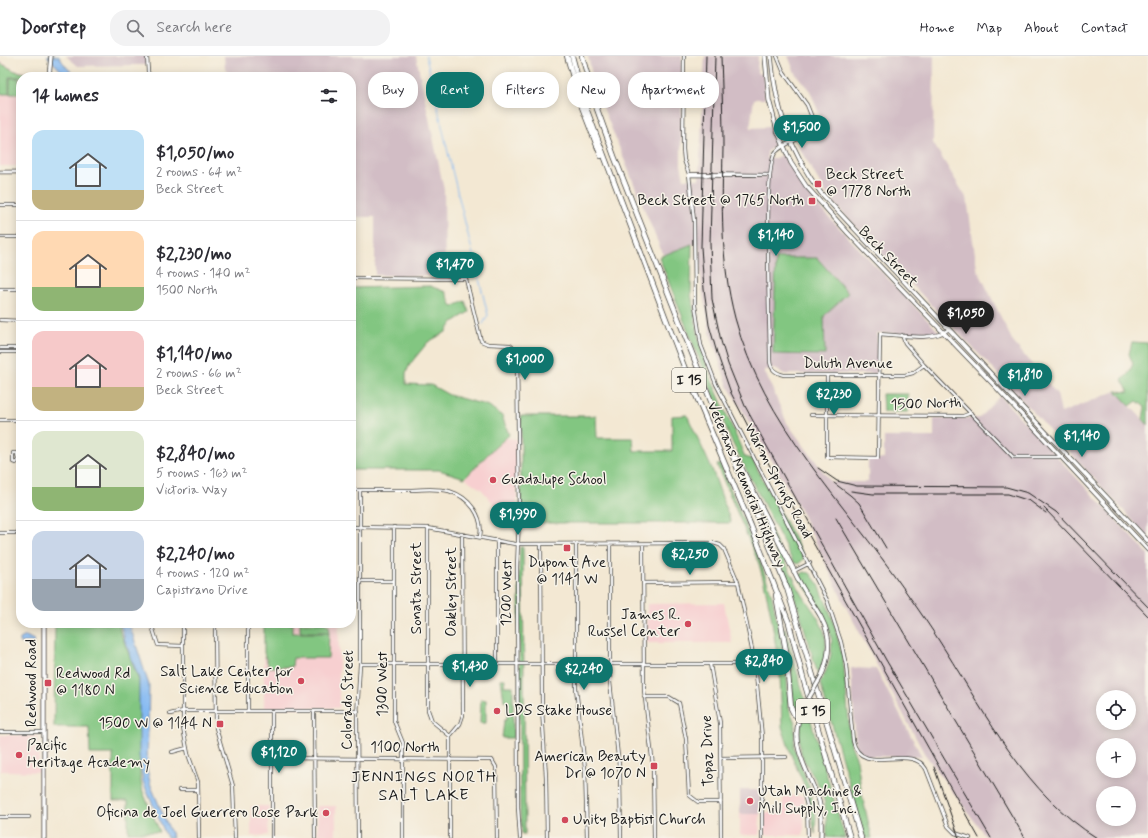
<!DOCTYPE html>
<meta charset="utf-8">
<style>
:root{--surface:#fff;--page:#f2f2f3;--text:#2b2b33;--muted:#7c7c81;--line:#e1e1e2;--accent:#0f766e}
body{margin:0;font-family:Mynerve,sans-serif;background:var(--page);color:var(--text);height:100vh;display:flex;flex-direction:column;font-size:15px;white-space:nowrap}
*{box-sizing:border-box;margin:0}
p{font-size:13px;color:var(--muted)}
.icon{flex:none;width:22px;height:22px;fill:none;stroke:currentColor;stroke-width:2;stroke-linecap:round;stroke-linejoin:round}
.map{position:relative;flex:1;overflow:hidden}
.details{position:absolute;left:16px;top:16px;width:340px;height:556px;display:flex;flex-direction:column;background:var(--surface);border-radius:16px;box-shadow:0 2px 10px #0003}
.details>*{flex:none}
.guide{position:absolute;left:368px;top:16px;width:380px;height:36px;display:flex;gap:8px}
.fabs{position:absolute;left:1096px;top:634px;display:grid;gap:8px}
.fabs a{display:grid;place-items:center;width:40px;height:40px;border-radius:50%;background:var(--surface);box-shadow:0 2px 10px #0003;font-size:20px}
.price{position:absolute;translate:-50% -34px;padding:0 9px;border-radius:14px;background:var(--accent);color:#fff;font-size:13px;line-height:26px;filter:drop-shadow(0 1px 2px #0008)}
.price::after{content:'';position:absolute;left:50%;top:24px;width:12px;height:9px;margin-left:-6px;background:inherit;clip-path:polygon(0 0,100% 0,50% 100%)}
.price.active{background:#222;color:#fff}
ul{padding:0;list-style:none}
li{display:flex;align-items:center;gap:12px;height:100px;padding:0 16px}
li+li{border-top:1px solid var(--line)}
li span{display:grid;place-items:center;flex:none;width:112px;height:80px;border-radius:12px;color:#555}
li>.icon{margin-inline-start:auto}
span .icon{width:48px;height:48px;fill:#fffc;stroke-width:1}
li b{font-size:17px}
h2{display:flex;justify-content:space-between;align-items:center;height:48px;padding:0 16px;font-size:17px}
.pill{padding:0 14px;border-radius:16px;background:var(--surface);box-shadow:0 2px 10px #0003;font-size:14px;line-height:36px}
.pill.active{background:var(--accent);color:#fff}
header{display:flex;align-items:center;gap:24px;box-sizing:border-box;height:56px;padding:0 20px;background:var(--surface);border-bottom:1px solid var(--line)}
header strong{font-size:19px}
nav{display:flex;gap:22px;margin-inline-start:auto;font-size:14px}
.search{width:280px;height:36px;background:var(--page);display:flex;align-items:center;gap:10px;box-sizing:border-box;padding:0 14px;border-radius:16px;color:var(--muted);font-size:15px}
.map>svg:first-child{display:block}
.built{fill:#f7cfd0}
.industrial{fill:#d2bdc5;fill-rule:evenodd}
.green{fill:#82c681;stroke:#4f714e}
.water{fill:#84b9f3;stroke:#506a88}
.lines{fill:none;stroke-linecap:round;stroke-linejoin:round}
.stream{stroke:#84b9f3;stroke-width:1}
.minor-casing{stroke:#3c3b37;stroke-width:4}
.tertiary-casing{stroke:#3c3b37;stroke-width:4.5}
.secondary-casing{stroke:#3c3b37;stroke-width:5}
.motorway-casing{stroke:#3c3b37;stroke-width:6}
.minor{stroke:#fff;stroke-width:2.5}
.tertiary{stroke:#fff;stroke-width:3}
.secondary{stroke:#fff;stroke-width:3.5}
.motorway{stroke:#fff;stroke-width:4.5}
.rail{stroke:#1c1c1c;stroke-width:1}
.secondary-bridge-casing{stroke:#3c3b37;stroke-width:5;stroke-linecap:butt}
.secondary-bridge{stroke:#fff;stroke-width:3.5}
.poi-dot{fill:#d1495b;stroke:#f7f3e8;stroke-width:1.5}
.labels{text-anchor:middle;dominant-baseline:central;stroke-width:3;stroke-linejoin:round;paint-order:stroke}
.shield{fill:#f7f3e8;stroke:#5e5c59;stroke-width:1}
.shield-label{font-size:14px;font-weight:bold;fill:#1c1c1c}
.poi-label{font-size:15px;fill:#1c1c1c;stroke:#f7f3e8;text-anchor:start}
.street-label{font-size:15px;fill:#1c1c1c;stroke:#f7f3e8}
.neighbourhood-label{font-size:16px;letter-spacing:1px;fill:#1c1c1c;stroke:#f7f3e8}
</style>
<header>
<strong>Doorstep</strong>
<div class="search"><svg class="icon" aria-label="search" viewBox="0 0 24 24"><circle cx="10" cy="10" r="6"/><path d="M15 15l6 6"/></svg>Search here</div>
<nav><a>Home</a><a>Map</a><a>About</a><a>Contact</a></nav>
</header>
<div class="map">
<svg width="1148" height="782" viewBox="0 0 1148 782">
<rect width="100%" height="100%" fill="#f7f3e8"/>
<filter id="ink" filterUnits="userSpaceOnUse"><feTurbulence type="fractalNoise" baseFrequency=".025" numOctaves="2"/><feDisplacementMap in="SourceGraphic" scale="8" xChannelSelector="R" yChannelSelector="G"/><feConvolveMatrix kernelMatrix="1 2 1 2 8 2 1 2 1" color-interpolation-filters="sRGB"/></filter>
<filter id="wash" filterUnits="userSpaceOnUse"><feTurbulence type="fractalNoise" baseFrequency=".012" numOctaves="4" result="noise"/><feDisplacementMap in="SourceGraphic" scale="16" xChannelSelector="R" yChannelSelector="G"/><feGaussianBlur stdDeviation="0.9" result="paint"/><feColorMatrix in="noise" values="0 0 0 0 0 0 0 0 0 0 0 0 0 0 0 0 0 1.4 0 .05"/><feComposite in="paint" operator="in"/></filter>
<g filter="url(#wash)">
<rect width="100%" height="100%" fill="#f3e8d3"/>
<!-- built -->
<path class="built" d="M0,5L15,14L42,19L43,21H21V110H0Z
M506,382L517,383V467H510L482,434L465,422L491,395Z
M724,547L732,587H647V548Z
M264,567H339V652H264Z
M0,679L38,680L39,716L0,715Z
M783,740H804V776L803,779H767L764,778V757H783Z
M251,750H269L268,779L251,780Z
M317,750H336V780L318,779Z
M740,758H760L759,779H740Z"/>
<!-- industrial -->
<path class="industrial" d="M66,0H146V9L78,10Z
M224,0H416L444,134L445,220L375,219V161H351V21H234L225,13Z
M588,0H682L681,109L684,123H699L705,0H758L757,17L763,18L765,43H754L750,72L770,71L775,89L767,96V102H775L784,98L802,129L826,158L938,275L940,278L877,277V318H785L775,313L764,314L787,367L831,426H868V403H884V381H934V363L979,362L1000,340L1148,498V782H987L924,697L847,553L799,451L728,330L710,278L702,232L699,188H692L663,199L595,32ZM817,202L848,237L824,260ZM1103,641H1129V667H1103ZM1103,689H1129V715H1103ZM1103,737H1129V763H1103Z
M788,0H934L933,87L967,143L977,212L1013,286L1057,338L1061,357L1116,335L1148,369V481L996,316L843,157L826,137L798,90L827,77L810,35L795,17Z
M851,612L876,613L922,701L866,700L856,692Z
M740,734H760V758H740Z"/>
<!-- green -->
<path class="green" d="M0,7L15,15L25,17V21H9V38H0Z
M10,22H19V38H10Z
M692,188L691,238L699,284L710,320L745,401L752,403L801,495L804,503L798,508L793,506L787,494L730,382L659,201Z
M776,202H817L848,237L824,260L825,299L773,298Z
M430,230L446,236L452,251L465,245L469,256L453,266L446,276L428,286L410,308L406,317V328L431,329L449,339L489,350L502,360L509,379L491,395L465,422L439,414H351V232Z
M1132,286L1148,287V369L1143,363L1145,351L1137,345L1130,350L1116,335L1129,336L1122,324L1128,318L1133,308L1129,298Z
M882,338H908V356H883Z
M687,359L712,413L731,467H521V360H596L597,382H633L634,395H672V360Z
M720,408L758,499L771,536L786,608L789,652L795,667L794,691L810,733L816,760L815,778L808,737L792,701L782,671L780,618L771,559L764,526L759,508L717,409Z
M760,451C772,476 783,502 796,527C814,563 839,573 818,619L799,554L758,452Z
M520,491H523L525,778H522L520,757L519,509Z
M804,516L810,517L819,529L832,561L843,602L851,689L857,704L862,739L872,782H865L820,627C845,583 826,560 800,524V519Z
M55,567H119L120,575L139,625L140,722L143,736L160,776H128V745H113V698H90L89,671H54Z
M264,567H292V577H329L328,602H293L292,611H269L264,597Z
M300,567H325L329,570L330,576H300Z
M783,572H785L805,644L799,652L794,650L789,602Z
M501,623H505L504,630H513V682H502L504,665L507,663L508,646L504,645Z
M481,643L486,644V667H480Z
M807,651L845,782L827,781C826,764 827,747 820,732C816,723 810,716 806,708C795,689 799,669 807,651Z"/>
<!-- water -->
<path class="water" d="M47,0H59C76,32 93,15 120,21H67Z
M120,567H129L149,629L147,713L151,730L173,782H167L143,726L139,699V623L125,585Z
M26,580L34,584L33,588L30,586L20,587V583Z"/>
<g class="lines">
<!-- stream -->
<path class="stream" d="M426,0L452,114L488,259L483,268"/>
</g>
</g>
<g filter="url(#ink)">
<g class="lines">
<!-- minor casing -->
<g class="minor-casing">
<path id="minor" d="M147,0L148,16L151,21
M684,0L683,93L684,104L689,118L694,165L695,249L701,289L716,328L827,544L841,586L846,609L853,685C861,722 911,686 926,713L948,770L955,777L970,782
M777,0L784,17L807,49L817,74C806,81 782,87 775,97C763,113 770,274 770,304C770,313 775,317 784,319H905L913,317L924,309
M689,118L770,119
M690,119L731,120
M0,149H21
M0,181H21
M351,222L466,223L481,285L488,288L510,289L517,295L519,461L517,511L518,751L520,782
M0,233H21
M0,264L21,265
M902,279L905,287L924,309L1013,401H1061
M0,292H20
M0,296H21
M827,319V401L878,402L880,278C899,279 934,286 949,273
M811,359L963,360L971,357
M0,364H15L20,361L21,271
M18,404L17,397H13V406L16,407L18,404H21
M351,434C371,434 392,434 412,434C424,433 437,432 449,435C469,441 484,460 480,481
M351,471L428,472L515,488L713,487L720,489L724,493L738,526L755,608L762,681V782
M394,471V665L403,687V782
M428,472V654L432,665L450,680
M0,477H21
M497,484V608
M541,488L542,652L546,721L547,782
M576,488V632L585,712L587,782
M610,488V626L620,719L621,782
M643,488L644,634L653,710L654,782
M794,515L810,507
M360,525H394
M643,527L738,526
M151,567L158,589L183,590
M183,567V672L188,698L198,726L199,782
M215,567L216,672L233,730L235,782
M248,567V655
M360,608H755
M710,608L720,667L721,782
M644,641H669L679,647L686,683L689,739L698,746H721
M272,655V782
M314,655L315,782
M170,658L183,655H358
M0,676H44
M172,696L187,692
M272,702L492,704L496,711L497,782
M721,702L786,701
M179,734H198
M803,734L807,750L808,782
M0,761H29
M358,782L357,660L360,608V434
M450,782V680L460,668L463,659L462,478"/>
</g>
<!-- tertiary casing -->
<g class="tertiary-casing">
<path id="tertiary" d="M0,116H21"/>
</g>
<!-- secondary casing -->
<g class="secondary-casing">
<path id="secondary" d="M765,0L769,44L777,74L791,107L806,130L848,177L994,329L1148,494
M771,0C775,51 790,96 821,137L1148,485
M49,21L51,0
M794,515C812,556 843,570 821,621
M802,654C787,690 808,712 819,745C822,757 821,770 821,782
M44,782V567"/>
</g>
<!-- motorway casing -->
<g class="motorway-casing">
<path id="motorway" d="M567,0L580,46L601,100
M572,0L586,52L685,313L751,470L789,567L803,622L850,782
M582,0L597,53L614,100L739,416L787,532L861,782
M736,402L794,515
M776,539L786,595L791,652L794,658L799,662"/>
</g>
<!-- minor -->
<use href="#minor" class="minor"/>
<!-- tertiary -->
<use href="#tertiary" class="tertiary"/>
<!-- secondary -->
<use href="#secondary" class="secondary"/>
<!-- motorway -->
<use href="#motorway" class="motorway"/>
<!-- rail -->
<path class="rail" d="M706,0L701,191L704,233L709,269L717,297L731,337L752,378L979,782
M715,0L710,187L712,243L721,285L728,308L745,350L759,376L886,604L991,782
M721,0C722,30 723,60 723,91C722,150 720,204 735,262C763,368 844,446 904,533C918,553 932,573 945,594C988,662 1026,738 1097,782
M818,412L837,425L857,430L1006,431L1028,437L1056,456L1148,551
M834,427L850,439L859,447L886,492
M851,435L873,438H1008L1030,445L1046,457
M1044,452L1148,560
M836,462L1025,782
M934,711L959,782"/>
<!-- secondary-bridge casing -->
<g class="secondary-bridge-casing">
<path id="secondary-bridge" d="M802,654L821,621"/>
</g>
<!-- secondary-bridge -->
<use href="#secondary-bridge" class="secondary-bridge"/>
</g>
</g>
<!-- markers -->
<g class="poi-dot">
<rect x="814" y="124" width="8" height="8" rx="2"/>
<rect x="808" y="141" width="8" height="8" rx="2"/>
<circle cx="493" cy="424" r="4"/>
<rect x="563" y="488" width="8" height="8" rx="2"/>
<circle cx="688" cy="568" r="4"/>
<circle cx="301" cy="625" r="4"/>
<rect x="44" y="623" width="8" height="8" rx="2"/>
<circle cx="497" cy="655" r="4"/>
<rect x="216" y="664" width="8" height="8" rx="2"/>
<circle cx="19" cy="699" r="4"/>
<rect x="650" y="706" width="8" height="8" rx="2"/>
<circle cx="750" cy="745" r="4"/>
<circle cx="326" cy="757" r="4"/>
<circle cx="565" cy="764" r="4"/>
</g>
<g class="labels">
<!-- shield labels -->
<g class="shield">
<rect x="672" y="312" width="34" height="24" rx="3"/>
<rect x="796" y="643" width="34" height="24" rx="3"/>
</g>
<g class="shield-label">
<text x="689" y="324">I 15</text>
<text x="813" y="655">I 15</text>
</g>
<!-- poi labels -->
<g class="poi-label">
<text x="826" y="119">Beck Street<tspan x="826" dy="17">@ 1778 North</tspan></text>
<text x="804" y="145" text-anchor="end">Beck Street @ 1765 North</text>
<text x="501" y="424">Guadalupe School</text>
<text x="567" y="507" text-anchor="middle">Dupont Ave<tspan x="567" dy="17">@ 1141 W</tspan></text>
<text x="680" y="559" text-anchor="end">James R.<tspan x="680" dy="17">Russel Center</tspan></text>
<text x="293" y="616" text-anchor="end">Salt Lake Center for<tspan x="293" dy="17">Science Education</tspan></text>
<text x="56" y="618">Redwood Rd<tspan x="56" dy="17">@ 1180 N</tspan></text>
<text x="505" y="655">LDS Stake House</text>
<text x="212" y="668" text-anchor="end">1500 W @ 1144 N</text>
<text x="27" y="690">Pacific<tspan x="27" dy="17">Heritage Academy</tspan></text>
<text x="646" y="701" text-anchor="end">American Beauty<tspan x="646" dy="17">Dr @ 1070 N</tspan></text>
<text x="758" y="736">Utah Machine &amp;<tspan x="758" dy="17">Mill Supply, Inc.</tspan></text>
<text x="318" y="757" text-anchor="end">Oficina de Joel Guerrero Rose Park</text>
<text x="573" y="764">Unity Baptist Church</text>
</g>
<!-- street labels -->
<g class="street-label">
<text transform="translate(888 201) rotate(46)">Beck Street</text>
<text x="848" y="308">Duluth Avenue</text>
<text transform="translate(926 348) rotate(-2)">1500 North</text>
<text transform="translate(778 425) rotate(62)">Warm Springs Road</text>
<text transform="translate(746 429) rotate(67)">Veterans Memorial Highway</text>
<text transform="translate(417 532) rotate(-90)">Sonata Street</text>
<text transform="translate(452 536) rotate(-90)">Oakley Street</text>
<text transform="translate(507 537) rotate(-89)">1200 West</text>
<text transform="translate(32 627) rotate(-90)">Redwood Road</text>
<text transform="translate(383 628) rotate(-90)">1300 West</text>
<text transform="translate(348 644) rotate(-89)">Colorado Street</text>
<text x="405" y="692">1100 North</text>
<text transform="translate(708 695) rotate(-92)">Topaz Drive</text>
</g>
<!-- neighbourhood labels -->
<g class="neighbourhood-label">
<text x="424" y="721">JENNINGS NORTH<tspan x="424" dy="18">SALT LAKE</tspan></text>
</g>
</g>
</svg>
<div class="fabs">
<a><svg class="icon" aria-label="locate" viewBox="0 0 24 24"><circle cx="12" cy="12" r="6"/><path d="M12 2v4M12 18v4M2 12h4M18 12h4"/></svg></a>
<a>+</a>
<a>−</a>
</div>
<b class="price" style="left:802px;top:93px">$1,500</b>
<b class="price" style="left:776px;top:201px">$1,140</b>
<b class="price" style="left:455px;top:230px">$1,470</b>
<b class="price active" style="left:966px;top:279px">$1,050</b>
<b class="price" style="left:525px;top:325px">$1,000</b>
<b class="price" style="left:1025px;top:341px">$1,810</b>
<b class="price" style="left:834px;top:360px">$2,230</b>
<b class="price" style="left:1082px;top:402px">$1,140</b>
<b class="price" style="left:518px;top:480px">$1,990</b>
<b class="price" style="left:690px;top:520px">$2,250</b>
<b class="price" style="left:764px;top:627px">$2,840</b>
<b class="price" style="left:470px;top:632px">$1,430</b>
<b class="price" style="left:584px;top:635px">$2,240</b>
<b class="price" style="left:279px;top:718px">$1,120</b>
<div class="guide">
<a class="pill">Buy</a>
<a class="pill active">Rent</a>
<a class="pill">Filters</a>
<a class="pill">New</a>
<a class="pill">Apartment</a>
</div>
<section class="details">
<h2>14 homes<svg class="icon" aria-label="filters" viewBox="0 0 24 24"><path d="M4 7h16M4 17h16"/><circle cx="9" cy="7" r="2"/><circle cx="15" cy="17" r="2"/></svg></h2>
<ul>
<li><span style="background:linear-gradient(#bfe0f5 75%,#c2b280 0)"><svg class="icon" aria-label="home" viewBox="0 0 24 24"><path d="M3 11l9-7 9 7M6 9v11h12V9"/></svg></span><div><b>$1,050/mo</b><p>2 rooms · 64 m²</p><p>Beck Street</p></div></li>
<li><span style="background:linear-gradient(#ffd9b3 70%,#8fb573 0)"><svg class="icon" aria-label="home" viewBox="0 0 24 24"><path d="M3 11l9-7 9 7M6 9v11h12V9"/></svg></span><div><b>$2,230/mo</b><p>4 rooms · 140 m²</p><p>1500 North</p></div></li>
<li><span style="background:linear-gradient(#f6c9c9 70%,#c2b280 0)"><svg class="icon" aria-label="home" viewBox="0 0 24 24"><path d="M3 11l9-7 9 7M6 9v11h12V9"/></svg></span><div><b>$1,140/mo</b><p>2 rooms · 66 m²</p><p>Beck Street</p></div></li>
<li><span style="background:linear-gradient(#dfe7d0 70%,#8fb573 0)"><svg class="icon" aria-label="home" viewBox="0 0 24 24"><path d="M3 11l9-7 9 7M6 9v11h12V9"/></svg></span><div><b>$2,840/mo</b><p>5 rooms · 163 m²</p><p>Victoria Way</p></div></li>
<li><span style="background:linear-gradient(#c9d6e8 60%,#9aa5b1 0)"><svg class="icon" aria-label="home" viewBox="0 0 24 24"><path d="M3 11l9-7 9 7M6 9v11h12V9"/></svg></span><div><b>$2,240/mo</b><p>4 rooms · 120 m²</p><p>Capistrano Drive</p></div></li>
</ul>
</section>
</div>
